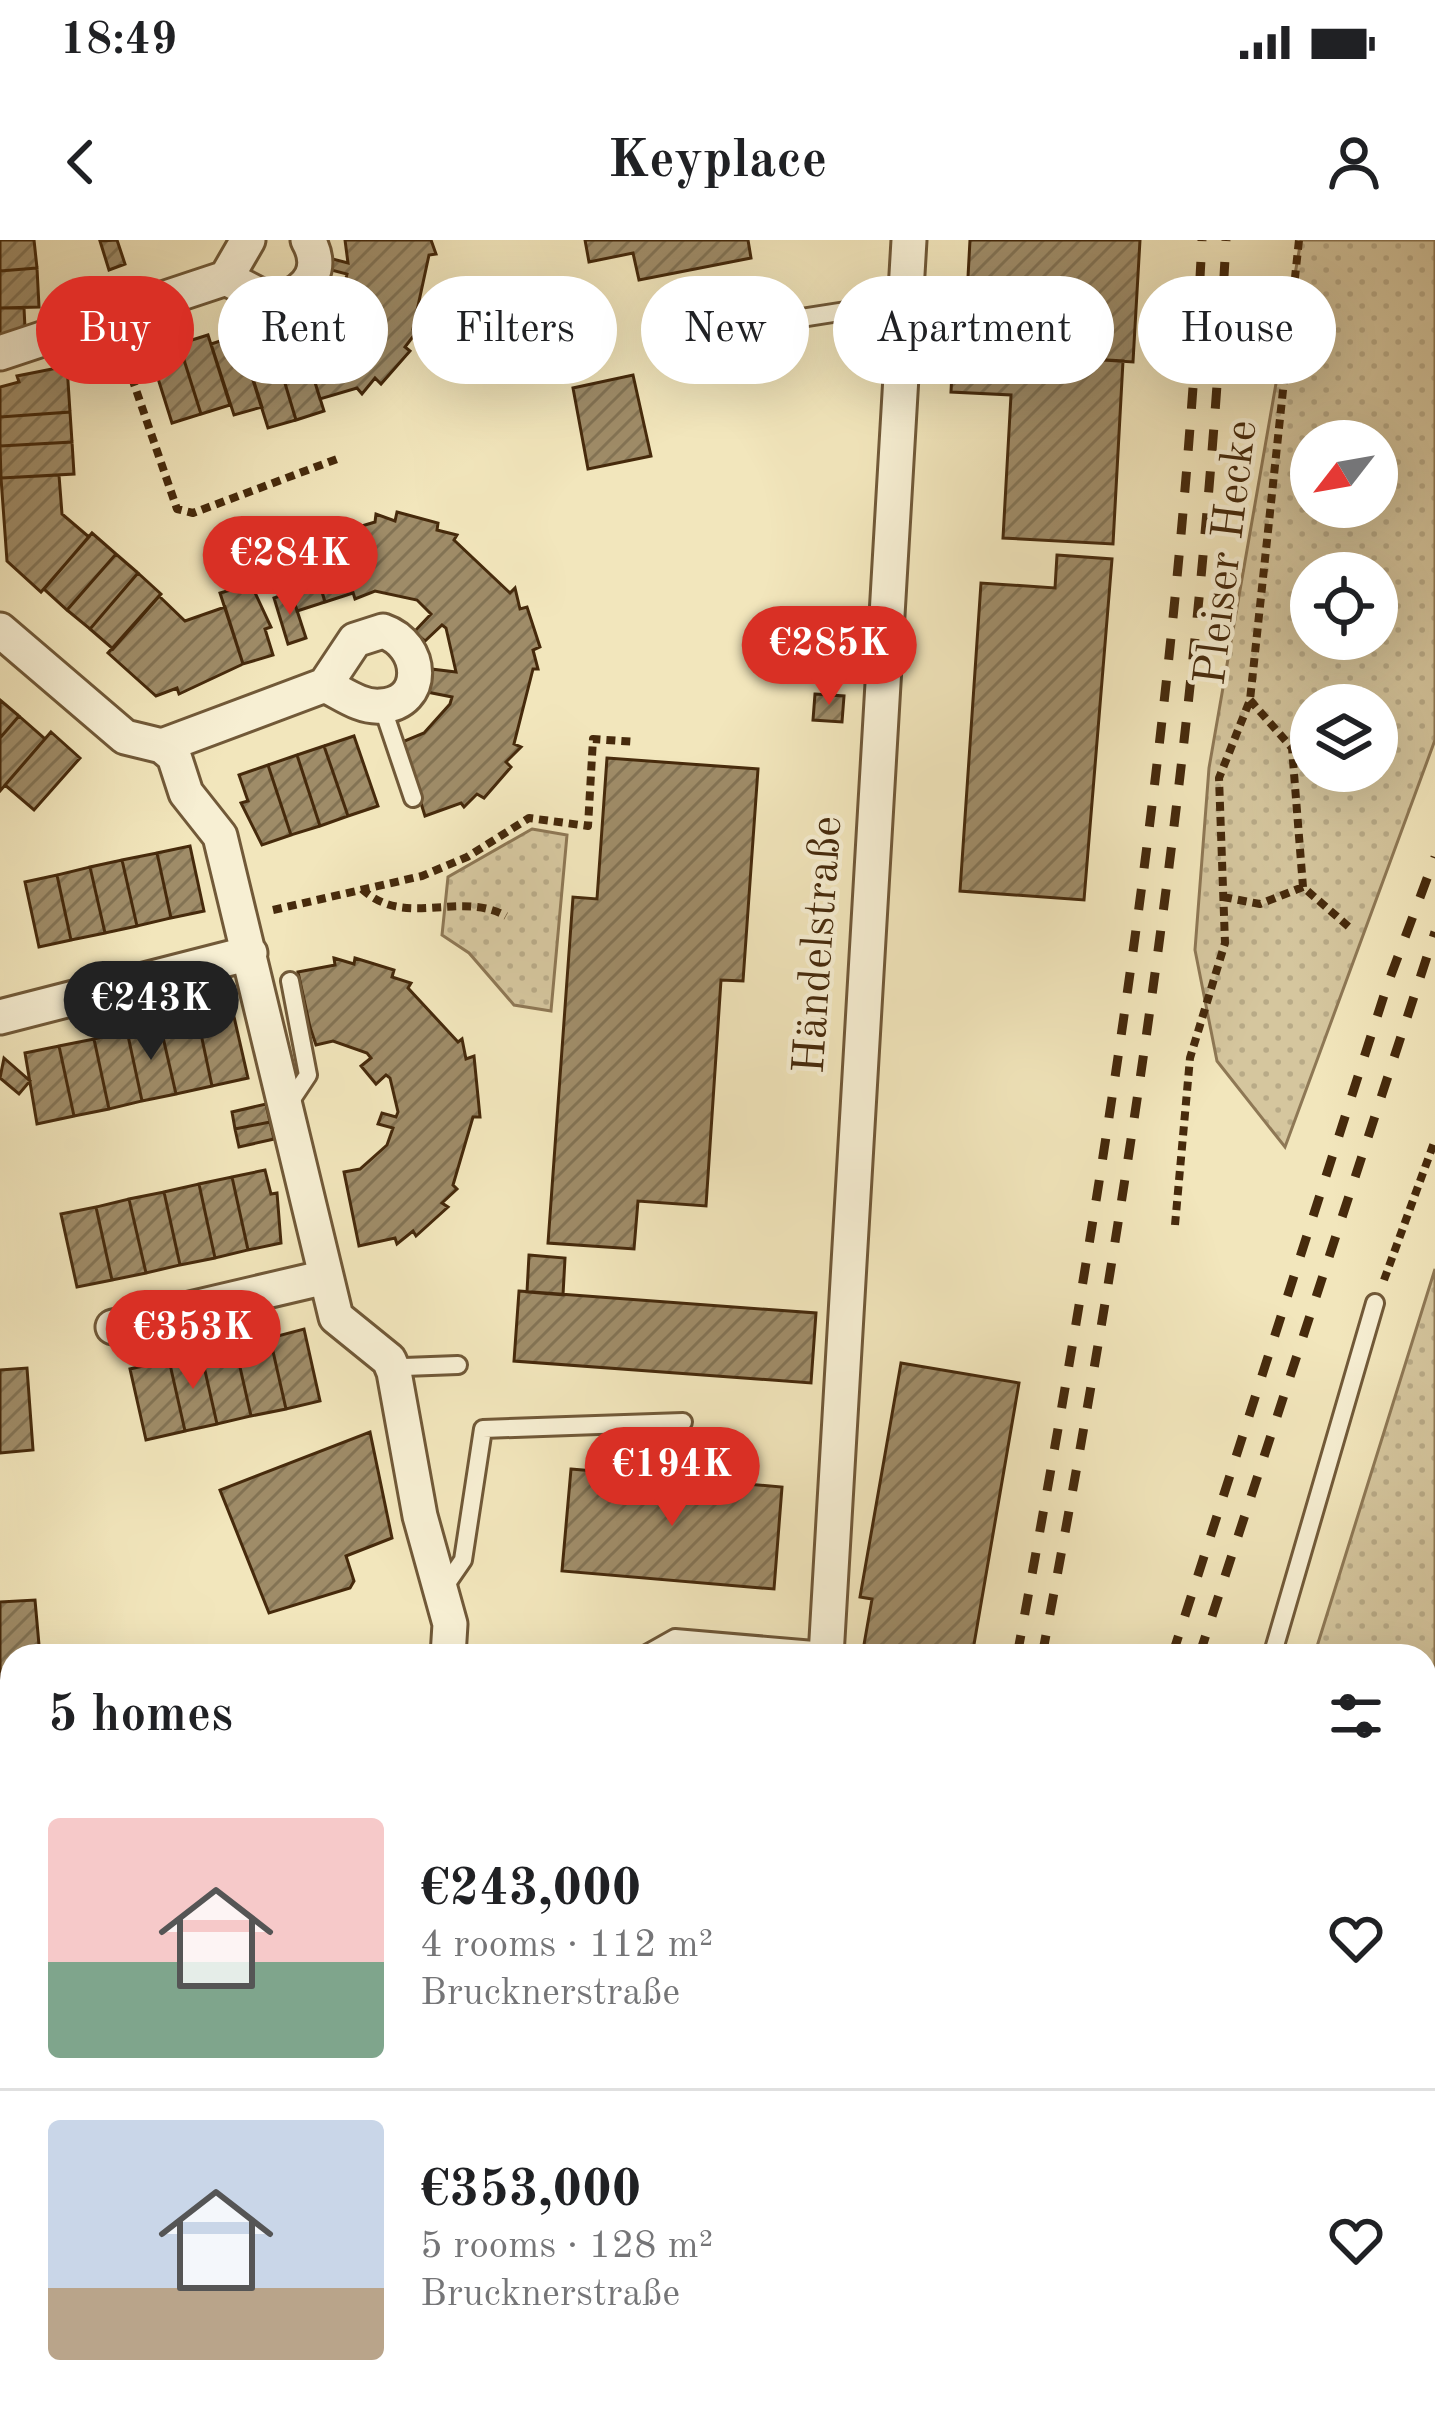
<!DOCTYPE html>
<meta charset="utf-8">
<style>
:root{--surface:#fff;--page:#f6f6f6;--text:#202124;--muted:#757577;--line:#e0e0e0;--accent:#d93025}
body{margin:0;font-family:"Old Standard TT",serif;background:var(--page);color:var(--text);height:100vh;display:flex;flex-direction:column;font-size:45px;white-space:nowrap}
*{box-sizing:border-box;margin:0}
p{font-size:39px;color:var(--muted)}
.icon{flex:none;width:66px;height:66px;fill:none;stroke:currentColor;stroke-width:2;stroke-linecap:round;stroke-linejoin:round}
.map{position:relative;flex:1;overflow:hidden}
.sheet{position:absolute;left:0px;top:1404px;width:1437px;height:768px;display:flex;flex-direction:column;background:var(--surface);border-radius:36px 36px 0 0;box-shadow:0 12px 48px #0002}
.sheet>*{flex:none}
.banner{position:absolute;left:36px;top:36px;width:1365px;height:108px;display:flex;gap:24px}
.needle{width:78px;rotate:239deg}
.buttons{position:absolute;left:1290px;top:180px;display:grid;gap:24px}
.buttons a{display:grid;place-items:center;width:108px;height:108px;border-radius:50%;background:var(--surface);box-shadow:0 12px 48px #0002;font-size:60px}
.price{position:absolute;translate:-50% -102px;padding:0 27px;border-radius:42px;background:var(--accent);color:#fff;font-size:39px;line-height:78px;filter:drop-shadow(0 3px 6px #0008)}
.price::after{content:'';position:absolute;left:50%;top:72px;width:36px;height:27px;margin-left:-18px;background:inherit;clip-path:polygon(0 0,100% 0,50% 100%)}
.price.current{background:#222;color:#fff}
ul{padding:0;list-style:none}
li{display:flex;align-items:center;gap:36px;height:300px;padding:0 48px}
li+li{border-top:3px solid var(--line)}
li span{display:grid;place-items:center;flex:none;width:336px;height:240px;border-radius:12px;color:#555}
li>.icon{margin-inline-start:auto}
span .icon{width:144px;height:144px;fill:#fffc;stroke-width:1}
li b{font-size:51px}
h2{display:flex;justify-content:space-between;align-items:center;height:144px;padding:0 48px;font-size:51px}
.chip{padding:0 42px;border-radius:54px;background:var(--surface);box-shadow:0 12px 48px #0002;font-size:42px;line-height:108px}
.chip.current{background:var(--accent);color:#fff}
.status{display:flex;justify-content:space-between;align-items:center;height:84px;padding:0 60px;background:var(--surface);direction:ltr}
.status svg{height:33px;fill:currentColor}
header{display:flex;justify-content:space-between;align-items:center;height:156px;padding:0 48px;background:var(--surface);font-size:54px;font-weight:800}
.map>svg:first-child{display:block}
.grass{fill:url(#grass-dots);stroke:#8e7855;stroke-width:3;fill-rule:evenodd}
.building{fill:url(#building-hatch);stroke:#462a0c;stroke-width:3}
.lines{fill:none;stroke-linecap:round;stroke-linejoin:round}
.service-casing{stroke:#715938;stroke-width:22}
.minor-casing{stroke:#715938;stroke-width:39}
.path{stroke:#462a0c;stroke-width:8;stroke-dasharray:9 6;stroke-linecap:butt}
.service{stroke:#f7efd3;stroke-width:16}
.minor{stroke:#f7efd3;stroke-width:33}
.rail{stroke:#462a0c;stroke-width:9;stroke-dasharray:21 21;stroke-linecap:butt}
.labels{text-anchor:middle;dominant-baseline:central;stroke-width:9;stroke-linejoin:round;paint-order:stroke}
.street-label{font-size:45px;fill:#462a0c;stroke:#f7efd3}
</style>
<div class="status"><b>18:49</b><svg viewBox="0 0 49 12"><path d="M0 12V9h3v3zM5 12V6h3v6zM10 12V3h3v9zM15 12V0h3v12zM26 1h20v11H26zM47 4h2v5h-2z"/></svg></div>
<header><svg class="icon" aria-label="back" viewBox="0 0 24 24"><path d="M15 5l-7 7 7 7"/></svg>Keyplace<svg class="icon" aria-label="person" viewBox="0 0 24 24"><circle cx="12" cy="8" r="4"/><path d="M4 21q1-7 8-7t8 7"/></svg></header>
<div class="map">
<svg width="1435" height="2172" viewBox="0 0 1435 2172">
<defs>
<pattern id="grass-dots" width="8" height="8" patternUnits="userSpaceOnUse" patternTransform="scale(3)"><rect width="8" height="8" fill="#d5c69e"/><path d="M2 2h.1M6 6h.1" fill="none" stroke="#b8aa87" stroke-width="1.8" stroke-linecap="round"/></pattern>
<pattern id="building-hatch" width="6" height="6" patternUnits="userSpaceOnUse" patternTransform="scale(3)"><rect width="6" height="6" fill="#9f8c68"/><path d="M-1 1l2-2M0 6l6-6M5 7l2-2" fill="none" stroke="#837354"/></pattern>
</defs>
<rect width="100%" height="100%" fill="#f2e6bc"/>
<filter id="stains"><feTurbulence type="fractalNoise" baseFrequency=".00167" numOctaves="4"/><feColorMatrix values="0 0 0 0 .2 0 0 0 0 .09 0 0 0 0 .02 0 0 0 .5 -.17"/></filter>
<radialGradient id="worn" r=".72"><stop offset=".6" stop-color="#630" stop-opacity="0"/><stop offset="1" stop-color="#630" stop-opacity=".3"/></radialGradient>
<!-- grass -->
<path class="grass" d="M1301,0H1435V500L1285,907L1217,821L1195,710L1209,528ZM1311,201H1377V267H1311ZM1311,333H1377V399H1311ZM1377,465V531H1311V465Z
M532,589L567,595L551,771L514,765L469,713L442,695L448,637Z
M1435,1029V2167L1425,2144V1416H1314Z"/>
<!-- building -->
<path class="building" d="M0,0H34L37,28L0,31Z
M117,0L125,24L109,30L100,1Z
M345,0H431L436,14L429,15L413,89L418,90L405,107L410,111L381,144L375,138L362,154L357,148L320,159L298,87L318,79L342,54L347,34L331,30L333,19L348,23Z
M585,0H748L751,18L639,40L633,13L589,22Z
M970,0H1140L1133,122L964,111Z
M37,28L39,67L0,68V31Z
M0,68H24L25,88L0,96Z
M141,83L157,135L140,140L124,89Z
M208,95L230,165L201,174L179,104Z
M239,95L262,167L234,175L211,104Z
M302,101L324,171L296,180L275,110Z
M179,104L201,174L172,183L150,113Z
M275,110L296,180L268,188L246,118Z
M953,111L1123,121L1113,304L1003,298L1011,155L951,152Z
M67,126L70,172L0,177V147L19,142L17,136Z
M633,135L651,216L588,229L573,148Z
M70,172L72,202L0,206V177Z
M72,202L74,234L1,238L0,206Z
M59,235L62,274L89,297L41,352L7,321L1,238Z
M397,272L438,283L437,290L457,295L454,300L510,353L515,348L520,369L527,367L540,407L533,410L538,429H533L514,504L521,507L506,522L511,527L484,558L477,554L464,567L461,563L425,576L402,502L424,493L450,464L452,457L427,452L431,429L456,432L446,388L442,385L425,401L414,392L431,374L417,360L375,351L355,359L335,294L375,282L376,274L395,281Z
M331,283L353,353L325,362L304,291Z
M304,291L325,362L297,371L276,299Z
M92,293L116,314L67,370L44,349Z
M116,314L138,333L90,389L67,370Z
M1057,315L1112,319L1084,660L960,651L981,343L1055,348Z
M138,333L161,354L113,409L90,389Z
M251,344L271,387L265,389L273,415L243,424L220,353Z
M291,352L306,398L288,404L274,358Z
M159,356L185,381L225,367L243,424L179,454L177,448L156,456L108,413Z
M815,454L844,456L842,482L813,480Z
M0,460L19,476L0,498Z
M19,476L45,499L0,551V498Z
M51,492L80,518L34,570L5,545Z
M354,496L378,566L348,576L324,506Z
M324,506L348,576L320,586L297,515Z
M297,515L320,586L291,595L268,525Z
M607,518L758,529L743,741L721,740L706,966L638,961L634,1009L548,1003L573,657L597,659Z
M268,525L291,595L262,605L241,563L248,561L239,535Z
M190,606L204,671L171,678L157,613Z
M157,613L171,678L137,686L122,620Z
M122,620L137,686L105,693L90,627Z
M90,627L105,693L71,700L57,635Z
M57,635L71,700L39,707L25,642Z
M334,718L354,724L355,718L394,730L392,737L411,743L408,748L458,802L462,799L466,819L474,816L480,877H473L453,945L457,949L442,963L448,967L416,996L413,991L397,1004L395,998L359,1006L344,932L360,929L387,905L393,888L378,884L382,873L396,877L398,872L390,838L386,835L376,844L361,826L371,818L367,813L333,801L316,805L310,787L298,732L335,725Z
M232,768L248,838L212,846L197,775Z
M197,775L212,846L176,854L160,784Z
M160,784L176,854L142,861L127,791Z
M127,791L142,861L109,869L94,799Z
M94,799L109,869L74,876L59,806Z
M59,806L74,876L37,884L25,813Z
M4,818L30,841L19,854L0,838Z
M266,864L270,882L235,889L232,872Z
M270,882L274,899L239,907L235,889Z
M265,930L271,954L277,953L281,1003L248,1010L232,937Z
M232,937L248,1010L215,1018L199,944Z
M199,944L215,1018L180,1025L164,952Z
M164,952L180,1025L146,1033L129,959Z
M129,959L146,1033L112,1040L96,967Z
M96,967L112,1040L77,1047L61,974Z
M529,1015L565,1018L563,1055L527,1052Z
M519,1051L816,1073L811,1143L514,1121Z
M304,1089L320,1161L286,1169L270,1098Z
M270,1098L286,1169L251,1176L235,1105Z
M235,1105L251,1176L217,1184L201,1113Z
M201,1113L217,1184L185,1191L169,1120Z
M169,1120L185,1191L146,1200L130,1129Z
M901,1123L1019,1143L972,1416H862L872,1359L860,1357Z
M27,1128L33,1210L0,1213V1130Z
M370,1192L392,1298L346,1316L354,1341L350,1348L269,1373L220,1250Z
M571,1229L782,1247L774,1349L562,1331Z
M35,1360L40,1416H12V1448H0V1362Z
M0,1646L11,1647L7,1720H0Z
M0,1913L12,1956V2026L0,2029Z
M12,2026V2146L0,2149V2029Z
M1158,2160H1297L1298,2172H1159Z"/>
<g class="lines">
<!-- service casing -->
<g class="service-casing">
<path id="service" d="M660,100L865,68L905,73
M382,466L413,558
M286,868L308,835L290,741
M394,1132L404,1127L458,1125
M441,1352L463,1320L483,1189L683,1182
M643,1416L675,1398L826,1411
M1272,1416L1375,1063
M167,2160L195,2172
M152,2172L155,2160
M1050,2172L1054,2160"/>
</g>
<!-- minor casing -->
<g class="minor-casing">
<path id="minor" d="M248,0L226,38L261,56L283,59C310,49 324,28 308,0
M0,113L226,38
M0,390L125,497L162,506L174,516L186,553L220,596L336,1077L389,1120L394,1132L420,1276L450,1384L448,1416
M383,391C424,405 427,463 381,466C361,468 342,453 325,445L355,400Z
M162,506L325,445
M0,777L250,713
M113,1087L326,1037
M826,1416L909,0
M0,1517H12"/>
</g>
<!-- path -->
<path class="path" d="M122,109L177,269L193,273L337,219
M1250,460L1292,508L1303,647
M362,649C405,689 459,650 506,676
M1223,657L1260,664L1303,647L1349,687
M273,670L422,636L467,617L529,578L588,586L593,499L636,502
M1175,985L1190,818L1225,703L1219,538L1250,460L1299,0
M1384,1040L1435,900
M1425,1783L1435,1779"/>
<!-- service -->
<use href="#service" class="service"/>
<!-- minor -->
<use href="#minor" class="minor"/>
<!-- rail -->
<path class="rail" d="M1017,1416C1104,948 1178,475 1202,0
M1042,1416C1131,949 1201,475 1226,0
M1172,1416L1387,746L1435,617
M1199,1416L1435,692
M852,2172L855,2160
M877,2172L880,2160
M940,2172L943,2160
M967,2172L971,2160"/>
</g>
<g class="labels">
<!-- street labels -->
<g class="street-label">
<text transform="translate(1228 313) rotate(-83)">Pleiser Hecke</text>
<text transform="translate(820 705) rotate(-86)">Händelstraße</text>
</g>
</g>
<rect width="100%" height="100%" filter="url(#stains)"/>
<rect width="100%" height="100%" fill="url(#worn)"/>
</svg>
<div class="buttons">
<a><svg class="needle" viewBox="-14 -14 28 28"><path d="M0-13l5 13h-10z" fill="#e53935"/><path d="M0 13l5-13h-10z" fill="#757577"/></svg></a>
<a><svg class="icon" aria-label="locate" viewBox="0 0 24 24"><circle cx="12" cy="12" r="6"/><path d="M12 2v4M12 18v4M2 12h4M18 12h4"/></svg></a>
<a><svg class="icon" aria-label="layers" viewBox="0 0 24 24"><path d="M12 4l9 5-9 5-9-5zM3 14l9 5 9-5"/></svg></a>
</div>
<b class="price" style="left:290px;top:378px">€284K</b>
<b class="price" style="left:829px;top:468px">€285K</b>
<b class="price current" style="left:151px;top:823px">€243K</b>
<b class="price" style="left:193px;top:1152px">€353K</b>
<b class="price" style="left:672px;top:1289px">€194K</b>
<div class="banner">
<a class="chip current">Buy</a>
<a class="chip">Rent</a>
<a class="chip">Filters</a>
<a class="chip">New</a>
<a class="chip">Apartment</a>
<a class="chip">House</a>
</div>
<section class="sheet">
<h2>5 homes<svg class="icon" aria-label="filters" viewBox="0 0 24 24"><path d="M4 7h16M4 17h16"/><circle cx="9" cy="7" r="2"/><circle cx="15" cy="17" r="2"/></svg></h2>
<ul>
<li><span style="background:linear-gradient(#f6c9c9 60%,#7fa58c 0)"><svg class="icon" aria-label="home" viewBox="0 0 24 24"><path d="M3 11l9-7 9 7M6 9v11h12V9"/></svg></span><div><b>€243,000</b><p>4 rooms · 112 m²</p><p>Brucknerstraße</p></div><svg class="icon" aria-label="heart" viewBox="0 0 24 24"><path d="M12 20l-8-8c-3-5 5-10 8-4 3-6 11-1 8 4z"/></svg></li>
<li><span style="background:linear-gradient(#c9d6e8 70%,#b9a48a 0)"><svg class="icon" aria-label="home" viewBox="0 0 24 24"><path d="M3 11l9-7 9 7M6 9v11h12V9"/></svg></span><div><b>€353,000</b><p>5 rooms · 128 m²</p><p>Brucknerstraße</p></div><svg class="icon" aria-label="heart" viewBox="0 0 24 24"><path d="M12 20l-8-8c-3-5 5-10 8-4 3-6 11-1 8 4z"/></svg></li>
</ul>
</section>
</div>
